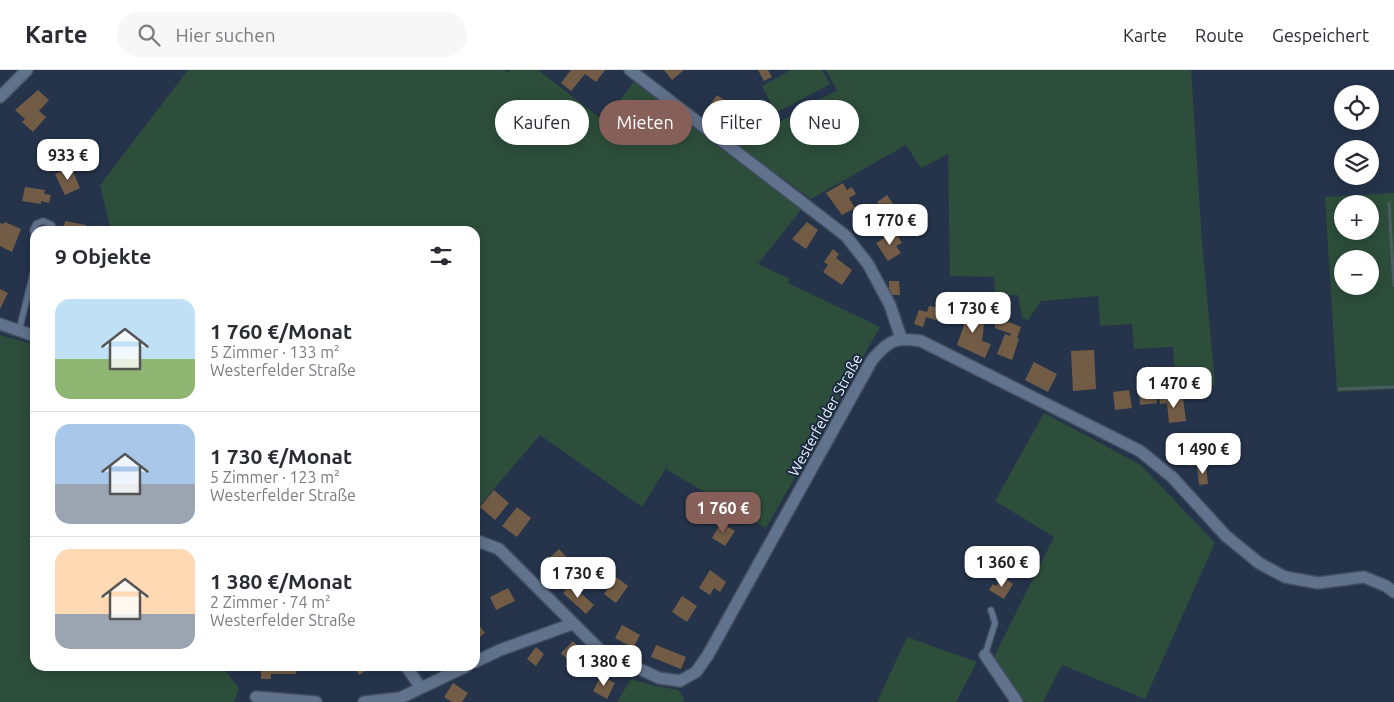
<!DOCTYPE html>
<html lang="de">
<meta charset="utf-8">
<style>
:root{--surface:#fff;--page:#f7f7f7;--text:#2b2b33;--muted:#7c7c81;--line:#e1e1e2;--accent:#855f58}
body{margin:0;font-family:Ubuntu,sans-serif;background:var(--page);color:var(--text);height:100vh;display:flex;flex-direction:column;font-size:19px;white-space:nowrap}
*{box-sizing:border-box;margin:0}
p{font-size:16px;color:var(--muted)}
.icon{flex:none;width:28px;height:28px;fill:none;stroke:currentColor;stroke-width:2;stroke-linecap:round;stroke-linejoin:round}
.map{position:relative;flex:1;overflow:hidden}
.panel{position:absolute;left:30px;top:156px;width:450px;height:445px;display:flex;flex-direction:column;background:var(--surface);border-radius:15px;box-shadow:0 2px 12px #0003}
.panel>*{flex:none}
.banner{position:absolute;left:495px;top:30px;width:475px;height:45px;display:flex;gap:10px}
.tools{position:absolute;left:1334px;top:15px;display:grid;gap:10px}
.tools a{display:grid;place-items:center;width:45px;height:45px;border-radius:50%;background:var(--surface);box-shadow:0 2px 12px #0003;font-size:25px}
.price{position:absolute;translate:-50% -42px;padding:0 11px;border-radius:10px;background:#fff;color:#222;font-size:16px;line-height:32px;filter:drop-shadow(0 1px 2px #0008)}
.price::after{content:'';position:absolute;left:50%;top:30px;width:15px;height:11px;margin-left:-8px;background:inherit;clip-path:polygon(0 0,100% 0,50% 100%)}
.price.on{background:var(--accent);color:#fff}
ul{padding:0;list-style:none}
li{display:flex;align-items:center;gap:15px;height:125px;padding:0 25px}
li+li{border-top:1px solid var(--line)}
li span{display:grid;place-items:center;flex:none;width:140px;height:100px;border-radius:15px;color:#555}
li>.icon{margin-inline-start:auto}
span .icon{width:60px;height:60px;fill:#fffc;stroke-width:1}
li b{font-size:21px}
h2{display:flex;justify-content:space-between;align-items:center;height:60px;padding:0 25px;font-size:21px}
.pill{padding:0 18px;border-radius:22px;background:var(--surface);box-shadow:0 2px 12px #0003;font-size:18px;line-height:45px}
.pill.on{background:var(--accent);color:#fff}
header{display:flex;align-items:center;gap:30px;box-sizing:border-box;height:70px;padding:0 25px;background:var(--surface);border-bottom:1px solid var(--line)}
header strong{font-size:24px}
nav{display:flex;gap:28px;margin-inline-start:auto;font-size:18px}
.search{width:350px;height:45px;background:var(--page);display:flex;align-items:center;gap:12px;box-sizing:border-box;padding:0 18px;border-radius:28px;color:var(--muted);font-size:19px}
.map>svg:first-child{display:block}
.green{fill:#2d4e3b;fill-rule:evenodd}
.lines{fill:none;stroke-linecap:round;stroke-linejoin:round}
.stream{stroke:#4b5c61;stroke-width:3}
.building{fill:#735c46}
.lane-casing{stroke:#434e61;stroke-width:8}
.street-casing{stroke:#434e61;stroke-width:14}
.lane{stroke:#61728c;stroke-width:5.5}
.street{stroke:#61728c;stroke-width:11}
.labels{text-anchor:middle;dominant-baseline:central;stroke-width:4;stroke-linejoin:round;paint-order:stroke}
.street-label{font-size:15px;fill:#e9f0fc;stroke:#1c2a40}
</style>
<header>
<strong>Karte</strong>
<div class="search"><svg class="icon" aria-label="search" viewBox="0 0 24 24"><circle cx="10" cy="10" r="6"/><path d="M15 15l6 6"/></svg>Hier suchen</div>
<nav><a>Karte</a><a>Route</a><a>Gespeichert</a></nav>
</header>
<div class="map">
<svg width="1394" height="632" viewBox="0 0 1394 632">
<rect width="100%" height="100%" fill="#25344b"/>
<!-- green -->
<path class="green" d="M188,0H504L508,3L510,0H538L604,51L634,12L801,140L758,194L790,209L788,213L880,257L766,458L667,400V397L642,437L540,365L475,441V161H111L100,115Z
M791,0H822L830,14L776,43L762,16Z
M826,0H1191L1202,172L1215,315L1176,319L1173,277L1134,279L1132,254L1100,256L1098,226L1041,231L1028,250L1022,248L1018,225L995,226L994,207L950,206L948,84L921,98L906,75L811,129L738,75L837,20Z
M1394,123V319L1337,322L1325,127ZM1342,134H1370V161H1342ZM1342,189H1370V216H1342Z
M0,265L35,275V596H222L239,619L234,632H0Z
M1044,343L1141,395L1215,473L1145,629L1062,595L1043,632H1025L994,587L1054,467L995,431Z
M907,567L977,592L956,632H877Z
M631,609L655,616L678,620L684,629L683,632H617Z"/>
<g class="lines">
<!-- stream -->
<path class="stream" d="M1389,133L1394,216
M1339,319L1394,317"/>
</g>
<!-- building -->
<path class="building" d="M571,0H605L596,12L585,4L571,21L561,13Z
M664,0H684L672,10Z
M758,0H768L772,7L764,11Z
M38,20L49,30L39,41L46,47L33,62L22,52L25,49L15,40Z
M717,25L734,37L725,51L707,39Z
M71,97L80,118L65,125L55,104Z
M843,113L847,120L852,117L856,124L849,128L855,138L842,145L826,123Z
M25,117L45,120L44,124L51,125L49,133L41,131V134L22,131Z
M887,125L900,144L872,163L862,148L880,136L877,132Z
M65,151L86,155L85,161H63Z
M5,152L21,159L12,182L0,176V153L3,154Z
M807,152L818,160L806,179L792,169Z
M895,162L902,173L896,176L901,183L888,191L876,173Z
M833,179L839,184L836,188L852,200L842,215L823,202L828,195L824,192Z
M889,211H899L900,225H889Z
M0,219L8,223L0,239Z
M929,236L947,239L946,243H949L945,253L926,247L923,257L914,254L919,240L927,242Z
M961,240L977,242V246L985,247L982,271L991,274L985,288L957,275L965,252L960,251Z
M994,246L1021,257L1017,268L1019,269L1012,290L997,284L1005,264L1010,266L1011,264L995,258Z
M1094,280L1096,319L1073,321L1071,281Z
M1034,292L1057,304L1048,322L1025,310Z
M1155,311L1157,333L1140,335L1139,312Z
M1129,320L1132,338L1115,340L1113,322Z
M1171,325V329L1183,328L1186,351L1169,353L1167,333L1160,334L1159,326Z
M1198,374L1201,395L1188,396L1185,376Z
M1206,395L1208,414L1199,415L1197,396Z
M494,420L509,433L495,450L480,437Z
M517,437L531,448L517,467L502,456Z
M721,453L735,461L725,476L712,468Z
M559,479L576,497L563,510L545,492Z
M710,500L726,512L720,522L714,518L710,525L699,518Z
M1002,506L1013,514L1004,529L989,520L993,514L996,516Z
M616,507L628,516L616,533L604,524Z
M571,514L594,535L586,544L563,523Z
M508,518L515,531L496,540L490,527Z
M682,526L697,536L687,552L672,542Z
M475,550L485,563L475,571Z
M622,555L640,565L633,578L615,568Z
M573,571L587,586L575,597L561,583Z
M656,575L686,587L681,599L651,587Z
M536,577L544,584L536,596L527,589Z
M271,596H296V604H271V609H261V598Z
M354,596H373L359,605Z
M601,606L615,613L607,629L593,621Z
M453,613L468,623L462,632H452L444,627Z"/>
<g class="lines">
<!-- lane casing -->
<g class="lane-casing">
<path id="lane" d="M35,168L33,160L36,154L43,151L52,155L53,161
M19,261L35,195
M985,585L995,553L991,540"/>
</g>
<!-- street casing -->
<g class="street-casing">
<path id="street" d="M630,0L846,166L868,194L890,235L901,268
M0,27L27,0
M0,254L35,266
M475,470L499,479L601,581L659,608L680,611L696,602L708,585L872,290C889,270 895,267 921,271L1140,381L1172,407L1226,466L1259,493L1285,507L1318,513L1364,507L1386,516L1394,522
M985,585L1017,632
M475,592L500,580L572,554
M406,596L421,618
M256,627L316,632
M364,632L400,628L467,596"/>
</g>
<!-- lane -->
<use href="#lane" class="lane"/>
<!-- street -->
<use href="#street" class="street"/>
</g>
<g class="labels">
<!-- street labels -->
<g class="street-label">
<text transform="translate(825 345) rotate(-61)">Westerfelder Straße</text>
</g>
</g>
</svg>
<div class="tools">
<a><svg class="icon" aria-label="locate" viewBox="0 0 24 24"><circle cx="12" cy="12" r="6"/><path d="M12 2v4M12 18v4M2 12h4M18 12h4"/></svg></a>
<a><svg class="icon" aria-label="layers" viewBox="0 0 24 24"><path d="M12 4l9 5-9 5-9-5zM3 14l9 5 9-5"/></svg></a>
<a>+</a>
<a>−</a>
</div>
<b class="price" style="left:68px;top:111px">933 €</b>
<b class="price" style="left:890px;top:176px">1 770 €</b>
<b class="price" style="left:973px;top:264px">1 730 €</b>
<b class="price" style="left:1174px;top:339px">1 470 €</b>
<b class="price" style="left:1203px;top:405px">1 490 €</b>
<b class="price on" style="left:723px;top:464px">1 760 €</b>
<b class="price" style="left:1002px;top:518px">1 360 €</b>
<b class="price" style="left:578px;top:529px">1 730 €</b>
<b class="price" style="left:604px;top:617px">1 380 €</b>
<div class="banner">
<a class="pill">Kaufen</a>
<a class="pill on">Mieten</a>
<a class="pill">Filter</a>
<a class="pill">Neu</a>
</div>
<section class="panel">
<h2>9 Objekte<svg class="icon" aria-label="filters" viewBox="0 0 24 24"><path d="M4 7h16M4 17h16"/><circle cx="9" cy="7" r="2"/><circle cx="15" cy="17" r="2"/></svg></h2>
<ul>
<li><span style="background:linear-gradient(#bfe0f5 60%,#8fb573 0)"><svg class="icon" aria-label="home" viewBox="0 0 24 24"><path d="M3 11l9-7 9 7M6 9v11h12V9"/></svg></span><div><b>1 760 €/Monat</b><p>5 Zimmer · 133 m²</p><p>Westerfelder Straße</p></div></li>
<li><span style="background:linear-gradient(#a9c7e8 60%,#9aa5b1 0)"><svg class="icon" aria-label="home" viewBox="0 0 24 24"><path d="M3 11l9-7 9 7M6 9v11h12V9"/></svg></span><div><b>1 730 €/Monat</b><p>5 Zimmer · 123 m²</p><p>Westerfelder Straße</p></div></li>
<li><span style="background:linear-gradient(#ffd9b3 65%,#9aa5b1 0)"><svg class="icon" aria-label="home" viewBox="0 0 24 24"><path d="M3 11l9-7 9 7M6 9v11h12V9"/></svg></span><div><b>1 380 €/Monat</b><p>2 Zimmer · 74 m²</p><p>Westerfelder Straße</p></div></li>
</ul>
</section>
</div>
